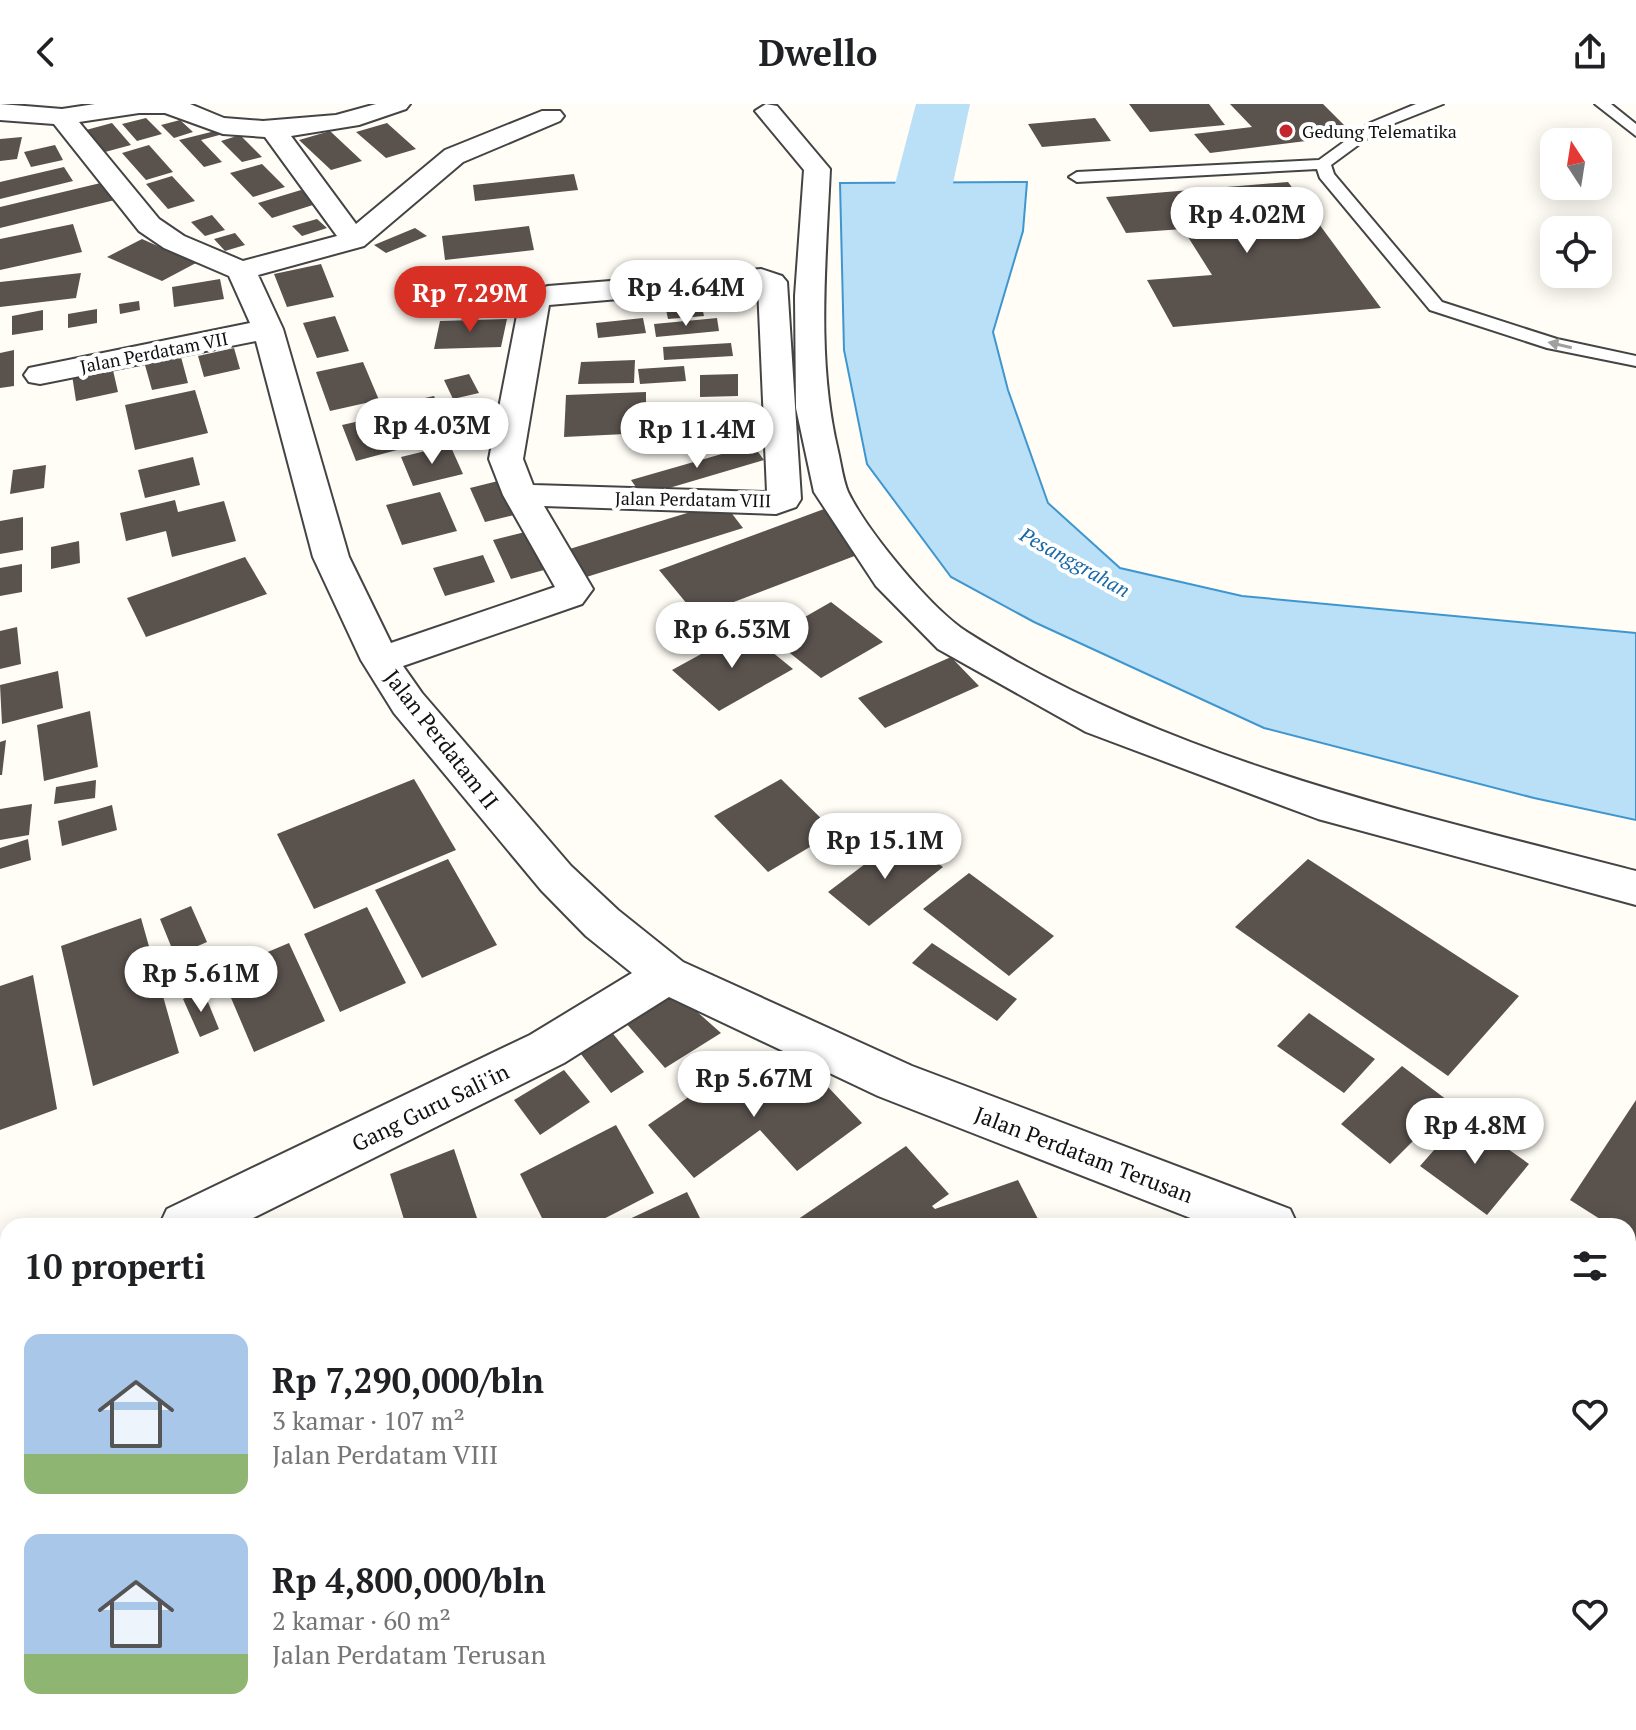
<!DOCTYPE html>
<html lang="id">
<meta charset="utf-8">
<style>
:root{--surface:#fff;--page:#f2f2f2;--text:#202124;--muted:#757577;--accent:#d93025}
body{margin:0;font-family:"PT Serif",serif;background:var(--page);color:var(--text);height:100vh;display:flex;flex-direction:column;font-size:30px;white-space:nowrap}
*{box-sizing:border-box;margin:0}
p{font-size:26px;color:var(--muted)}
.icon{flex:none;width:44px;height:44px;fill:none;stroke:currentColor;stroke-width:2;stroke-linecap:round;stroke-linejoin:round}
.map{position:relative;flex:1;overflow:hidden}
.panel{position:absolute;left:0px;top:1114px;width:1636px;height:512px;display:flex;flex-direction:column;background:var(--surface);border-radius:24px 24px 0 0;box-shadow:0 4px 20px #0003}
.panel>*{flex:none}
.needle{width:52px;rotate:348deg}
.fabs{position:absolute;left:1540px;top:24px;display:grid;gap:16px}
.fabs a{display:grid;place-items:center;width:72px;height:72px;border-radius:16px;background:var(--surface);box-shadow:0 4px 20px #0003;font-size:40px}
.price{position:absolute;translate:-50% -68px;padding:0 18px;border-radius:28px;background:#fff;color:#222;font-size:26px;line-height:52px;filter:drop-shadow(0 2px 4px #0008)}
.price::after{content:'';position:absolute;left:50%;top:48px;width:24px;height:18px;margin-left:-12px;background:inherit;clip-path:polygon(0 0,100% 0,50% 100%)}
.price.on{background:var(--accent);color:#fff}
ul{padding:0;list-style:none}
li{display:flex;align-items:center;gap:24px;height:200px;padding:0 24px}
li span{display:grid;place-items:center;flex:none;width:224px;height:160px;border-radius:16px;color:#555}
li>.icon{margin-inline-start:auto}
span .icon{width:96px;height:96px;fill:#fffc;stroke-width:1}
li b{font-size:34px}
h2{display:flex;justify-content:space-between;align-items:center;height:96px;padding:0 24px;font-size:34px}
header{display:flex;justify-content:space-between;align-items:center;height:104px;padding:0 24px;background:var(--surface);font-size:36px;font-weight:600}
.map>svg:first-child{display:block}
.water{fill:#b9e0f7;stroke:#3f96cf;stroke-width:2}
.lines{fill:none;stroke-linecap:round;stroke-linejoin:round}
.river{fill:#b9e0f7;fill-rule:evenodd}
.building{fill:#5a524d}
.lane-casing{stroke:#444;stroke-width:4}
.street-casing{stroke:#444;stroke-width:4}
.lane{fill:#fff;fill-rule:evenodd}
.street{fill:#fff;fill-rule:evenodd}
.oneway{fill:#a0a0a0}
.poi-dot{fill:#c4262e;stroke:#fff;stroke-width:3}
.labels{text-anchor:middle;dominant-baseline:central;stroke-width:8;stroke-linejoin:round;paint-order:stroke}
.far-poi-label{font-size:18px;fill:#111;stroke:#fff;text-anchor:start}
.far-street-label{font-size:18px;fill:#111;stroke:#fff}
.far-water-label{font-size:20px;font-style:italic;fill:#1768a6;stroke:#fff}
.street-label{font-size:22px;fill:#111;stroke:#fff}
</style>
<header><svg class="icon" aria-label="back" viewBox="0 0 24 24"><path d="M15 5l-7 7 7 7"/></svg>Dwello<svg class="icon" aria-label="share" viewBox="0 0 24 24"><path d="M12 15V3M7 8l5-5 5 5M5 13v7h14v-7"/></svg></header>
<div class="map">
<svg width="1636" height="1626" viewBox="0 0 1636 1626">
<rect width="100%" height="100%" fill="#fffdf5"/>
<!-- water -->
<path class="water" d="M1027,78L1023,127L993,228L1008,286L1048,399L1120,464L1242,492L1636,529V716L1534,694L1264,624L1034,518L951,473L867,360L844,246L840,79Z"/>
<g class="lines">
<!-- river -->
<path class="river" d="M916,0H970L952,84L957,207L948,221L925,226L902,221L893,207L894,84Z"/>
</g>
<!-- building -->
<path class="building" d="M1129,0H1209L1225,21L1150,28Z
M1230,0H1323L1354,31L1210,49L1194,30L1252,23Z
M146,14L162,30L137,37L122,20Z
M1095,14L1111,37L1042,43L1028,20Z
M180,16L193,28L174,34L161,21Z
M112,19L131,41L105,48L86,26Z
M387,19L416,45L386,54L356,28Z
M219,26L223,30L201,36L222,58L204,63L179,36Z
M330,27L362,57L331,66L299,36Z
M240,31L262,53L242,58L221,37Z
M22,33L17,55L0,57V35Z
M55,41L63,56L31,63L24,48Z
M149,41L173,68L146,76L122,49Z
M262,60L285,83L253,93L230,69Z
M64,63L73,77L0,95V78Z
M574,70L578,86L475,97L473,81Z
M172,72L195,97L168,105L146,80Z
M109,77L119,95L0,124V103Z
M1288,78L1381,204L1173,223L1147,176L1212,171L1183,125L1126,129L1106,93Z
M301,86L316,100L272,114L258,99Z
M212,111L225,126L205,132L191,118Z
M317,115L327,124L302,132L292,122Z
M73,120L82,148L0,166V135Z
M529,122L534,146L445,156L442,132Z
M415,124L427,132L386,149L374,141Z
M235,129L245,141L225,147L214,135Z
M142,135L196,159L162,177L107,153Z
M321,160L334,193L287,203L274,170Z
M81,169L76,194L0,203V178Z
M220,175L224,195L174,203L172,183Z
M487,186L482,209L433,210L438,187Z
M139,197L140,206L120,210L119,200Z
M701,198L704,212L668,215L665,201Z
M97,205V219L68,224V210Z
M43,206V226L12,231V212Z
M335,212L349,247L317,254L303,219Z
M643,214L646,229L598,234L596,219Z
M717,214L719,227L656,233L654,220Z
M507,215L501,243L434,245L440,217Z
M731,239L733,252L664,256L663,243Z
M234,244L240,265L204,273L198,252Z
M14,246V282L0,284V249Z
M181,253L188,279L152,286L145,261Z
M635,256L634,279L578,280L581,258Z
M363,258L379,296L330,307L316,268Z
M112,262L118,288L76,297L72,271Z
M684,262L686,277L640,280L638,265Z
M469,270L479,289L453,295L444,276Z
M738,270V292L700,293V271Z
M195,286L208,329L135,346L125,301Z
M646,288V329L564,333L566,291Z
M434,292L447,322L410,330L397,300Z
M696,304H728L727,325H694Z
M382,312L397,346L356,357L342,321Z
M487,318L496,337L478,341L469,322Z
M717,331L719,347L685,349L684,332Z
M450,341L463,370L413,382L401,353Z
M753,341L764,356L642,392L631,376Z
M193,353L200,381L145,394L138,366Z
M46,361L44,384L10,390L13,366Z
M506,375L523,409L485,418L470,384Z
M440,388L457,427L402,441L386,401Z
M175,396L178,408L224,397L236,437L172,453L166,427L126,437L120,409Z
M723,398L743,424L580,475L563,447Z
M824,405L865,448L697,512L659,466Z
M23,413V446L0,450V417Z
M537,425L555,463L511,475L493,436Z
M79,437L80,459L51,465V443Z
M483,451L495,478L445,492L433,464Z
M245,453L267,490L146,533L127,494Z
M22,460V488L0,492V464Z
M831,498L883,538L821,574L770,533Z
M17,523L21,560L0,565V527Z
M745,526L793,565L719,607L672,566Z
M951,553L979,582L885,624L858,594Z
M58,567L63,604L2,620L0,581Z
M90,607L98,663L44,677L37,621Z
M6,636L2,671H0V638Z
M414,675L456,746L314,805L277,730Z
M781,675L835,728L768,768L714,712Z
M96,676L95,694L54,700L56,683Z
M32,700L29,731L0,736V705Z
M112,701L117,726L62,742L58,717Z
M902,732L943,763L869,822L828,788Z
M28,735L31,756L0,765V744Z
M448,755L497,841L422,874L375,786Z
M1308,755L1519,892L1448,972L1235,823Z
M969,769L1054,832L1009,872L923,805Z
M191,802L207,838L175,852L160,815Z
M367,803L406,879L340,908L304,830Z
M141,814L179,949L93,982L61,842Z
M289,839L325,917L254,948L220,868Z
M932,839L1017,895L997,917L912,859Z
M33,871L57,1005L0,1026V882Z
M203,886L219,925L200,933L183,895Z
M677,890L721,929L665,964L625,918Z
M1309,909L1375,955L1344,989L1277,942Z
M610,926L644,968L611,989L577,945Z
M745,954L780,991L813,967L862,1019L797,1067L760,1026L694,1074L648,1021Z
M1402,962L1451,999L1390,1060L1341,1020Z
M564,966L590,998L540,1031L514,996Z
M1636,996V1138L1628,1133V1122H1611L1570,1096Z
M1463,1013L1529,1060L1487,1111L1420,1062Z
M616,1021L654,1089L590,1122H546L520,1070Z
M906,1042L949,1090L932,1102L935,1105L1018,1076L1040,1119L1035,1122H788Z
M454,1045L478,1117L465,1122H406L390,1070Z
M687,1088L704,1122H622L621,1119Z
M8,1278V1338L0,1341V1281Z
M8,1363V1472H6L0,1417V1366Z
M1636,1371V1456L1628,1448V1380Z
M191,1618H320L322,1626H193Z
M415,1618H489L491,1626H417Z
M513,1618H548L531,1626H515Z
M826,1618H897L876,1626H828Z
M986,1618H1044L1030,1626H990Z
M1089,1618H1190L1194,1626H1093Z
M1209,1618H1273L1258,1626H1214Z"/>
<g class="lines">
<!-- lane casing -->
<g class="lane-casing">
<path id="lane" d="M1416,0H1443L1380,25L1331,61L1334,70L1442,198L1557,235L1636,252V262L1547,244L1430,206L1320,74L1317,65L1077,78L1069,73L1077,68L1319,56L1370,19Z
M1595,0H1611L1636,20V32Z"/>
</g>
<!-- street casing -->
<g class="street-casing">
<path id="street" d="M0,0L62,5L95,0H190L224,14L263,17L336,11L376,0H410L406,5L359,21L291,32L356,120L445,46L542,7H560L564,12L560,17L463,58L364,142L258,171L283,225L349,453L391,539L555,483L503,391L489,355L520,196L525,190L548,182L761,165L782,172L787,178L801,395L796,403L776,410L544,402L593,485L582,500L403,562L422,589L571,762L618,806L683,858L912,962L1290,1105L1298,1122H1211L878,992L669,893L564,959L237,1122H159L167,1105L530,931L632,869L586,832L541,786L394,609L361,556L313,453L256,237L40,280L29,278L24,271L29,264L250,219L229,172L164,144L139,127L54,20L0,16ZM139,9H165L223,30L265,33L337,132L243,157L184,132L159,115L79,18ZM758,183L767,388L533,381L523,355L549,201Z
M766,0L777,2L830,65C826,158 816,255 838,347C841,360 843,376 848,388C867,427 931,505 967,528C1168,656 1408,708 1636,767V801L1318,715L1086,628L938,545L876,482L814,388L796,304L795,192L804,66L755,7Z
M8,1176V1228L0,1231V1179Z
M1628,1235L1636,1238V1293L1628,1290Z"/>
</g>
<!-- lane -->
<use href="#lane" class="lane"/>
<!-- street -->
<use href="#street" class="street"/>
</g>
<!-- one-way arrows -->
<defs><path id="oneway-solid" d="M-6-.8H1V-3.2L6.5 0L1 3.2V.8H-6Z" transform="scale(2)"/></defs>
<use class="oneway" href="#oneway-solid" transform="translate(1560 241) rotate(-167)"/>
<!-- markers -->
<circle class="poi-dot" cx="1286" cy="27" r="8"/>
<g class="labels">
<!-- far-poi labels -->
<g class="far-poi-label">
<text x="1302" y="27">Gedung Telematika</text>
</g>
<!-- far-street labels -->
<g class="far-street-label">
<text transform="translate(154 248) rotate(-11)">Jalan Perdatam VII</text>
<text transform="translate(693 395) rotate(1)">Jalan Perdatam VIII</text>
</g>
<!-- far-water labels -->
<g class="far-water-label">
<text transform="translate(1075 458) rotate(29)">Pesanggrahan</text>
</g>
<!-- street labels -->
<g class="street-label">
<text transform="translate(442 635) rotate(52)">Jalan Perdatam II</text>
<text transform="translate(430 1003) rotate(-26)">Gang Guru Sali'in</text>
<text transform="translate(1084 1050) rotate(21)">Jalan Perdatam Terusan</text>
</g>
</g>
</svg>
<div class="fabs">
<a><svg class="needle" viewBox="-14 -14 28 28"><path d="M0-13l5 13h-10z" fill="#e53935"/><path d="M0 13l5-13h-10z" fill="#757577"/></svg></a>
<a><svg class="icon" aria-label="locate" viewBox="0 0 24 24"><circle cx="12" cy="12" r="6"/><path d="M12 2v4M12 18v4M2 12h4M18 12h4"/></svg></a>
</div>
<b class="price" style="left:1247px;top:151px">Rp 4.02M</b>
<b class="price" style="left:686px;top:224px">Rp 4.64M</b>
<b class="price on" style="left:470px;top:230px">Rp 7.29M</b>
<b class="price" style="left:432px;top:362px">Rp 4.03M</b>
<b class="price" style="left:697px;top:366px">Rp 11.4M</b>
<b class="price" style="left:732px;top:566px">Rp 6.53M</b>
<b class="price" style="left:885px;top:777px">Rp 15.1M</b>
<b class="price" style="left:201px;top:910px">Rp 5.61M</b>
<b class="price" style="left:754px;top:1015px">Rp 5.67M</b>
<b class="price" style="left:1475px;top:1062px">Rp 4.8M</b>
<section class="panel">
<h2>10 properti<svg class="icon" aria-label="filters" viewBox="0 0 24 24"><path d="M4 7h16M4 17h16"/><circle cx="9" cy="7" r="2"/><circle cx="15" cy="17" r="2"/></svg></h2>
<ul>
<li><span style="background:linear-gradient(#a9c7e8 75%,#8fb573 0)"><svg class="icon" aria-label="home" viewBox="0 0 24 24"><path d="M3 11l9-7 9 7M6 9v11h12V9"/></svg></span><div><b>Rp 7,290,000/bln</b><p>3 kamar · 107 m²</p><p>Jalan Perdatam VIII</p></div><svg class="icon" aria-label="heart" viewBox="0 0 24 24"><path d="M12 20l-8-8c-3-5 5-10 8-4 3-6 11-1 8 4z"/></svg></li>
<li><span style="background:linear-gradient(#a9c7e8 75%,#8fb573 0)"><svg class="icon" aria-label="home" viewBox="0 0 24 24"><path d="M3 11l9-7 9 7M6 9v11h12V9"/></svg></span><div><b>Rp 4,800,000/bln</b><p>2 kamar · 60 m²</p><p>Jalan Perdatam Terusan</p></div><svg class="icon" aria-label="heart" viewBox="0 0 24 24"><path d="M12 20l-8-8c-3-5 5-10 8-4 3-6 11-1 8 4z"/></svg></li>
</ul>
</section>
</div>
